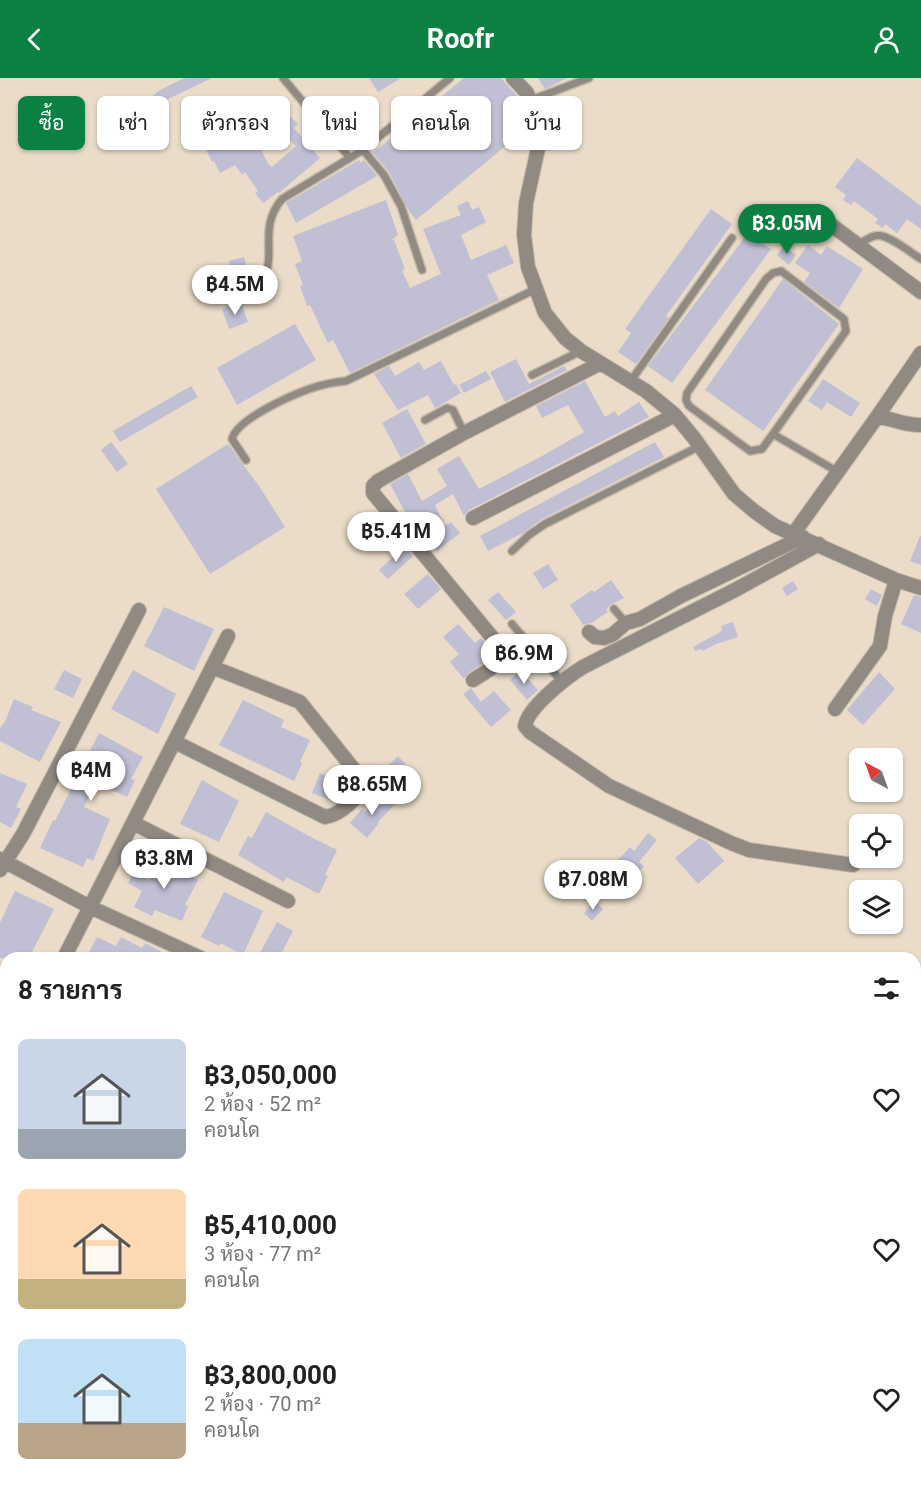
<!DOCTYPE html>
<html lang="th">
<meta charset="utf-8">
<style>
:root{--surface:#fff;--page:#f2f2f2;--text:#222;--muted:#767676;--accent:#0b8043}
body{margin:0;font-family:Roboto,Sarabun,sans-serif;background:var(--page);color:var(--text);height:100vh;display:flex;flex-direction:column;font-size:22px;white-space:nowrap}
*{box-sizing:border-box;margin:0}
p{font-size:20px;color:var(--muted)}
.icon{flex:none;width:33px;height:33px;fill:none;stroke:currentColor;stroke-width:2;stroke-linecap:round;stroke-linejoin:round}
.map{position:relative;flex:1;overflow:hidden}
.panel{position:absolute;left:0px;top:874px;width:921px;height:536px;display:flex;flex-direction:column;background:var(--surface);border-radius:18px 18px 0 0;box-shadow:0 2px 4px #0004}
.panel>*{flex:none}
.guide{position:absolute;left:18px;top:18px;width:600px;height:54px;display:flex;gap:12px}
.needle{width:39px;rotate:319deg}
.buttons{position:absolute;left:849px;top:670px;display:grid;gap:12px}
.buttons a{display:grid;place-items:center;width:54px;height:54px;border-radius:9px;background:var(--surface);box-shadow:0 2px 4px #0004;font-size:30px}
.price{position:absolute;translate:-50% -51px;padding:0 14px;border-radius:21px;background:#fff;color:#222;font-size:20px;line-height:39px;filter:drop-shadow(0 2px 3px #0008)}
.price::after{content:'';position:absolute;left:50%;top:36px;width:18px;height:14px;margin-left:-9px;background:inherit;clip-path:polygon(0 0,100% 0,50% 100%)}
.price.selected{background:var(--accent);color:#fff}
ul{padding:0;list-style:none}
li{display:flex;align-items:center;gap:18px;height:150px;padding:0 18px}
li span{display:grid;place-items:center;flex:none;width:168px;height:120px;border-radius:9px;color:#555}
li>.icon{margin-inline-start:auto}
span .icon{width:72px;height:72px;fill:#fffc;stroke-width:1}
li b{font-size:26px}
h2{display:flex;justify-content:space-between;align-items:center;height:72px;padding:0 18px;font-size:26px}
.tag{padding:0 21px;border-radius:9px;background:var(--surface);box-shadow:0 2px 4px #0004;font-size:21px;line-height:54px}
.tag.selected{background:var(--accent);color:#fff}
header{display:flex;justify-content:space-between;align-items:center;height:78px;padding:0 18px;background:var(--accent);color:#fff;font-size:27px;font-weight:700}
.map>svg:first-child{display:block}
.building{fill:#c0bfd4}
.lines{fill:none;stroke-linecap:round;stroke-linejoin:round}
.lane-casing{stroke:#c5b9a8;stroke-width:10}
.street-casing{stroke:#c5b9a8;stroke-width:16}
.lane{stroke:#908a83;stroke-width:7}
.street{stroke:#908a83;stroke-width:14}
</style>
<header><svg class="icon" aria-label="back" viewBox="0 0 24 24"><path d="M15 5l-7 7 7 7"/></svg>Roofr<svg class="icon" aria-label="person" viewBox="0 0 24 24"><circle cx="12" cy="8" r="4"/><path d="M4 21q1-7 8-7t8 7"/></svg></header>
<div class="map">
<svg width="921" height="1409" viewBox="0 0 921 1409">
<rect width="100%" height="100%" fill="#eadcc9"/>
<!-- building -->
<path class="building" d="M185,0H212L162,24L140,41L160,62L153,68L126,39L160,12Z
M369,0H401L378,14Z
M464,0H501L520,21L509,30L526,51L416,142L409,133L389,94L373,75Z
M538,0H567L545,11Z
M237,24L246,34L239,40L253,69L258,66L269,87L272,89L296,68L264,37L276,25L298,46L294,50L320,80L279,115L278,114L263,125L255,115L258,113L245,94L242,97L235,87L220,95L214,83L212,84L204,68L218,61L208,40L218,35L220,39Z
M857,80L921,128V151L907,141L897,155L885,146L883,150L875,145L878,141L854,123L851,127L843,122L846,117L835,109Z
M359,82L361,85L364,82L377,98L296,145L286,125Z
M386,122L398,157L392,162H394L405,191L402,193L410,210L441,196L423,151L461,137L457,128L468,123L472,132L479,129L486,144L461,157L471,182L506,167L514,185L487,197L499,222L350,295L333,262L328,265L310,227L307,228L300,208L303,207L295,186L302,183L293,158Z
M711,131L732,146L666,238L669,240L636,286L618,274L631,255L625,251Z
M748,155L771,171L672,305L648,288Z
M808,167L821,177L827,168L863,191L839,230L804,204L810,195L795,185Z
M784,168L796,177L789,187L777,177Z
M244,179L249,199L234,203L229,183Z
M783,201L839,246L763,353L705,312Z
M241,224L248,244L229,251L222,231Z
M295,246L316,282L237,327L217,290Z
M516,281L529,306L564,288L567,292L505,324L490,294Z
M441,283L454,307L456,306L461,315L435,330L428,317L398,332L374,296L389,288L395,298L419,284L424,292Z
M486,293L491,301L464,315L459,307Z
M823,301L860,325L851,339L827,324L822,332L808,323Z
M585,303L605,339L615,333L618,338L639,324L649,339L469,432L464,438L453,416L435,427L445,448L451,444L460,455L437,473L423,454L419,456L413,449L390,406L408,396L422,423L447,408L437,391L459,378L479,411L542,378L584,354L568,327L542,340L536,328Z
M191,308L198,319L120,364L113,353Z
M407,331L426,366L401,380L382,345Z
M111,364L128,386L117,394L101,372Z
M655,364L664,379L542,441L523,455L488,473L480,458Z
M228,366L259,408L285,449L210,496L156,411Z
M920,458H921V487L910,483Z
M405,468L413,478L388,501L379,492Z
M548,486L558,502L543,511L533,495Z
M428,496L441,511L418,531L404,516Z
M611,502L624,520L610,527L606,532L608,534L591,545L583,547L570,527L592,512L594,514Z
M793,503L798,511L787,518L782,510Z
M871,511L882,517L877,528L865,521Z
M498,514L516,534L506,542L488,522Z
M914,517L921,519V555L901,546Z
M164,529L214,551L194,593L144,568Z
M733,544L738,559L716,566L703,573L702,571L695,573L693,569L722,553L721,548Z
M458,546L475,565L481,560L493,575L482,586L468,595L464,601L450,584L459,576L443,559Z
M64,592L82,601L73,620L54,611Z
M133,592L176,616L158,656L111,631Z
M520,592L538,612L527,622L510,602Z
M879,594L895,611L863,647L847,632Z
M471,610L481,624L494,613L511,632L491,649L463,616Z
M14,621L33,629L31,632L61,644L40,684L0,663V650L5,644Z
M243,622L284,642L281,649L310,662L300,684L302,686L294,703L219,667Z
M99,655L143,679L131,701L135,702L127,719L96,705L84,729L110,741L93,783L87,780L83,789L40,770L53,742L55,743Z
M398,678L412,693L399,706L384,691Z
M0,695L27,706L16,729L21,731L11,750L0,744Z
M320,695L341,704L333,723L312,715Z
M202,702L239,723L219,764L180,746Z
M382,716L394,727L378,744L379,745L367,760L350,745L362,731L365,734Z
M266,734L307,757L337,772L325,797L328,798L319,816L286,799L284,804L238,777L248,758L252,760Z
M648,755L657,762L639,784L644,788L633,799L627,793L620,801L610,791L630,769L634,773Z
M699,760L707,764L724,783L698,806L675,780Z
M161,779L179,788L177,792L198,802L185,827L188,828L182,843L155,832L152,838L134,829L142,813L128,805L134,794L149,803Z
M15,813L54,831L29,880H0V845Z
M224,814L263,833L243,877L220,865L219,868L201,859Z
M595,824L603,831L592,843L584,835Z
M277,844L293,853L279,880H257Z
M97,859L116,868L121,859L142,870L145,865L173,880H86Z"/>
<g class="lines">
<!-- lane casing -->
<g class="lane-casing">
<path id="lane" d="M283,0L350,80
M531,22L589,0
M363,72L384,97L401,128L422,192
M858,167C863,164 869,159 875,158C886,154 911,175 921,181
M260,205C280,180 256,152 282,121L363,72L450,0
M532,297L581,273
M630,304L732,160
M425,342L447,330L453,332L464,355
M773,356L762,371L750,373L689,328L686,322L687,315L766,201L773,195L781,193L844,241L846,253L773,356L838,394
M246,382L232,361C237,341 290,318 309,311C321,307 333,304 346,303L536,211
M512,473L529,457L545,446L700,368
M614,531L626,545
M512,546L563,605
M915,1356L921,1350
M282,1404L284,1409
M859,1409L862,1404"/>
</g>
<!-- street casing -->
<g class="street-casing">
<path id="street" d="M513,0L527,15L536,38L539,66L526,125L524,157L528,189L545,235L565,260L581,273L646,313L675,337L694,360L734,416L754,433L775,448L896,502L921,510
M822,140L921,214
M877,339L921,275
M473,440L675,337
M794,455L877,339C892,340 906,348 921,347
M819,466L735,512L583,589C567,599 528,629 525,648L530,654L609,708L731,765L749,772L853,787
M589,554L595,559L604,560L612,557L626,545L640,541L681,518L803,459
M473,602C485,594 506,585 501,570L373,415V408L378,403L464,355L599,286
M835,631L880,568L885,538L896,502
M175,664L325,739C341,737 359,719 364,704L300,624L212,589
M133,745L288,823
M0,781L90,829L201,880
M0,792L23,756L139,532
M64,880L228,558
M915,972L921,967
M0,1004L6,994
M0,1085L6,1088
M0,1123L6,1129
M0,1257L6,1256
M0,1319L6,1317
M0,1377L6,1376
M439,1404L445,1409
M101,1409L103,1404"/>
</g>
<!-- lane -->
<use href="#lane" class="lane"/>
<!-- street -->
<use href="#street" class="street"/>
</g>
</svg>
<div class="buttons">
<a><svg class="needle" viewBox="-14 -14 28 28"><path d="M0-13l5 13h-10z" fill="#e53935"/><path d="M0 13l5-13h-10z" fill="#767676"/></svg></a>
<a><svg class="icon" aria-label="locate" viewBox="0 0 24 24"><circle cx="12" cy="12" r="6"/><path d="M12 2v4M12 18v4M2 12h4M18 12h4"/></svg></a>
<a><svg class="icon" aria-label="layers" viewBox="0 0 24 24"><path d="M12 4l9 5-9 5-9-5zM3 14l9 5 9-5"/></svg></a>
</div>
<b class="price selected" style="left:787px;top:177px">฿3.05M</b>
<b class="price" style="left:235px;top:238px">฿4.5M</b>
<b class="price" style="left:396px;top:485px">฿5.41M</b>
<b class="price" style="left:524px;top:607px">฿6.9M</b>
<b class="price" style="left:91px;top:724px">฿4M</b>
<b class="price" style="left:372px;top:738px">฿8.65M</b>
<b class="price" style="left:164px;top:812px">฿3.8M</b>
<b class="price" style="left:593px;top:833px">฿7.08M</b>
<div class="guide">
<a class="tag selected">ซื้อ</a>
<a class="tag">เช่า</a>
<a class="tag">ตัวกรอง</a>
<a class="tag">ใหม่</a>
<a class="tag">คอนโด</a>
<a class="tag">บ้าน</a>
</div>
<section class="panel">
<h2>8 รายการ<svg class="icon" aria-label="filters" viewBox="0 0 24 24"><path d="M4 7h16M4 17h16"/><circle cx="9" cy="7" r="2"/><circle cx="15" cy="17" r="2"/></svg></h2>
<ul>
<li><span style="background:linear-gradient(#c9d6e8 75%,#9aa5b1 0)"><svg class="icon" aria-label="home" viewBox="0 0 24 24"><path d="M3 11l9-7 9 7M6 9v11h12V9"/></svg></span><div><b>฿3,050,000</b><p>2 ห้อง · 52 m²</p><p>คอนโด</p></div><svg class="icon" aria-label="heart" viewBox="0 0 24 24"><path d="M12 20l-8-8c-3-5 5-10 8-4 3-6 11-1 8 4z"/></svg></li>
<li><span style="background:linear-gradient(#ffd9b3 75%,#c2b280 0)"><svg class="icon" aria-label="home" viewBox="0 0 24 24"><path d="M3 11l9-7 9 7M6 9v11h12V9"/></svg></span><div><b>฿5,410,000</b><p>3 ห้อง · 77 m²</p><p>คอนโด</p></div><svg class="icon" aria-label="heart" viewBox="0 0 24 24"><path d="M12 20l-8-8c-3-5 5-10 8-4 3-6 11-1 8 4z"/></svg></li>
<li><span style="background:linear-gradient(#bfe0f5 70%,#b9a48a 0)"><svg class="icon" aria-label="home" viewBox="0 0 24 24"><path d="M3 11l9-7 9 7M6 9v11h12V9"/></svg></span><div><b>฿3,800,000</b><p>2 ห้อง · 70 m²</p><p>คอนโด</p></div><svg class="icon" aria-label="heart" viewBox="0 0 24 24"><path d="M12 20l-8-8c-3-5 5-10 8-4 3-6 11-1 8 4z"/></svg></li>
</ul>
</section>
</div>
